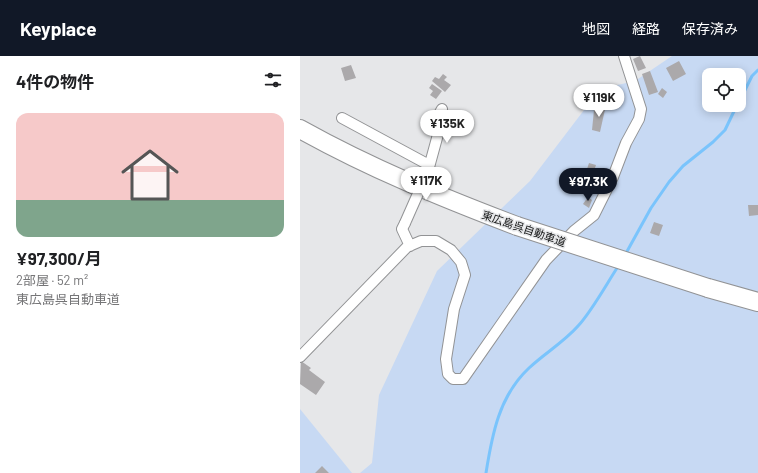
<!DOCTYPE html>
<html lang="ja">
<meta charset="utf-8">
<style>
:root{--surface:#fff;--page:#f2f2f2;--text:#202124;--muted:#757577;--line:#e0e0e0;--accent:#111827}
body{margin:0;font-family:Barlow,"Noto Sans JP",sans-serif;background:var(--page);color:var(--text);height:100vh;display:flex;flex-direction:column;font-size:15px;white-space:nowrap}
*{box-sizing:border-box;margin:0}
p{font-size:13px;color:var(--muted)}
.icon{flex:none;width:22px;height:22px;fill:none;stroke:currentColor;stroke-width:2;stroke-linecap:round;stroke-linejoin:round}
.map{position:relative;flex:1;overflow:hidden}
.sheet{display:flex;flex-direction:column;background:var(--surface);width:300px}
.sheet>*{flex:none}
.fabs{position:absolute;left:402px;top:12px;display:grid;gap:8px}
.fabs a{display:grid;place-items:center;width:44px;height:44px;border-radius:8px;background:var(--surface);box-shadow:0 2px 10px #0003;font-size:20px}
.price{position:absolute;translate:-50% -34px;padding:0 9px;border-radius:14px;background:#fff;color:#222;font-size:13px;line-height:26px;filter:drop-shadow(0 1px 2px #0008)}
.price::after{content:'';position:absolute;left:50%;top:24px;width:12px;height:9px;margin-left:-6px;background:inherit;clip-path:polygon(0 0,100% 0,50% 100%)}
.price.selected{background:var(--accent);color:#fff}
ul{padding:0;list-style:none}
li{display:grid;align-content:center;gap:8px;height:212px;padding:0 16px}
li+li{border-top:1px solid var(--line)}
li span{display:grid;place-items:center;height:124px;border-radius:12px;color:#555}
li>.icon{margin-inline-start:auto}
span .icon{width:72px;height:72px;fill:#fffc;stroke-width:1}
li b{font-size:17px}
h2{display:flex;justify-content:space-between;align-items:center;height:48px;padding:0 16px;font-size:17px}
header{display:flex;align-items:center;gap:24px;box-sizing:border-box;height:56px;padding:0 20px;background:var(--accent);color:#fff}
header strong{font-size:19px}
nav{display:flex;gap:22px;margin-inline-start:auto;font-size:14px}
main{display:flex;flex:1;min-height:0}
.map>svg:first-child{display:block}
.green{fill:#c7d9f3;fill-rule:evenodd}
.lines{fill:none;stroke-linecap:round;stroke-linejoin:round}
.stream{stroke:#7ac4fc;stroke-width:3}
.building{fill:#aba9ab}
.street-casing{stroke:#929395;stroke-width:12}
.highway-casing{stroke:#929395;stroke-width:20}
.street{stroke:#fff;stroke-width:10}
.highway{stroke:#fff;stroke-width:18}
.street-bridge-casing{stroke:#929395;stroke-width:12;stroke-linecap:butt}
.highway-bridge-casing{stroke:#929395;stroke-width:20;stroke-linecap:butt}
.street-bridge{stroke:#fff;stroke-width:10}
.highway-bridge{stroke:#fff;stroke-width:18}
.labels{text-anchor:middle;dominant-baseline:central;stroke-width:3;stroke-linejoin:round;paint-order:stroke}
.street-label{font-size:11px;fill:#131414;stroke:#e6e7e9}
</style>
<header>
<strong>Keyplace</strong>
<nav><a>地図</a><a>経路</a><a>保存済み</a></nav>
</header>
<main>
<section class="sheet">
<h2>4件の物件<svg class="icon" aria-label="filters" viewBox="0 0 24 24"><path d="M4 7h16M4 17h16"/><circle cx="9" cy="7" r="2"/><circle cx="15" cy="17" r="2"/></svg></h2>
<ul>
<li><span style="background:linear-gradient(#f6c9c9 70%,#7fa58c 0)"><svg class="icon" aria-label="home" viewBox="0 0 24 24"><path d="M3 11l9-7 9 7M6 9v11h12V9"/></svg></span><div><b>¥97,300/月</b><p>2部屋 · 52 m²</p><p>東広島呉自動車道</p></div></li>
</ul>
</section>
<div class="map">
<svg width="458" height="417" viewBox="0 0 458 417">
<rect width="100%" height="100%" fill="#e6e7e9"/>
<!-- green -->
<path class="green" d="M372,0H458V417H60L72,407L79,339L137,215L230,125L300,33L335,25ZM409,19H439V49H409Z
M0,353L52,417H0Z"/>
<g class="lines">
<!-- stream -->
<path class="stream" d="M439,46L452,20L458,14
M325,199L351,152L369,126L383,110L413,86L425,74L437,49
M186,417C192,379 199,340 229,312C245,297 264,286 278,270C292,255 307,227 319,209"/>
</g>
<!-- building -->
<path class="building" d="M340,0L346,12L338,15L333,3Z
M379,5L386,18L373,25L366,12Z
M51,9L56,22L45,25L41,12Z
M350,15L358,36L349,39L342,18Z
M143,18L147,21L144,24L151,29L145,36L132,25L135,21L139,23Z
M132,28L142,35L136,43L130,39L133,35L129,32Z
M285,32L297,33L295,46L283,45Z
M362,32L367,36L363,42L358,38Z
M305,39L323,41L322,49L304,47Z
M298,48L306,49L300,76L292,74L294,54L297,55Z
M289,107L296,109L294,115L287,113Z
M288,141L292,144L289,152L283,148Z
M448,149H458V159L449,160Z
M354,166L363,169L359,180L350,177Z
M1,305L11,312L9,314L25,326L16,339L0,328Z
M22,410L29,417H15Z"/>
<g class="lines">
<!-- street casing -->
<g class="street-casing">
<path id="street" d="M42,62L129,109
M128,115L140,71L137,62L142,53
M105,167L102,173L110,190
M0,301L107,191L121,185H136L151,194L161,206L165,219L154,253L146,303L148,318L153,323H163L246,204L274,175L294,159L313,121L326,87L339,63L341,53L324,0"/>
</g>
<!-- highway casing -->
<g class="highway-casing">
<path id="highway" d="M0,73C70,112 143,142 217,170
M408,232L458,246"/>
</g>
<!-- street -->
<use href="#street" class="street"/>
<!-- highway -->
<use href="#highway" class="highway"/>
<!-- street-bridge casing -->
<g class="street-bridge-casing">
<path id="street-bridge" d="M105,167L128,115"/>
</g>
<!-- highway-bridge casing -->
<g class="highway-bridge-casing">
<path id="highway-bridge" d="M217,170L408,232"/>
</g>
<!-- street-bridge -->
<use href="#street-bridge" class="street-bridge"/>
<!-- highway-bridge -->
<use href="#highway-bridge" class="highway-bridge"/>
</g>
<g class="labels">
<!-- street labels -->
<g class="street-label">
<text transform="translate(224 172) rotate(19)">東広島呉自動車道</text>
</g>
</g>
</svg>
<div class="fabs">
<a><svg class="icon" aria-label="locate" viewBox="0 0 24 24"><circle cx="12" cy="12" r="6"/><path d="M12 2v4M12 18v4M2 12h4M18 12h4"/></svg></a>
</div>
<b class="price" style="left:299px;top:62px">¥119K</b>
<b class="price" style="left:147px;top:88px">¥135K</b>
<b class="price" style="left:126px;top:145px">¥117K</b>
<b class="price selected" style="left:288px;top:146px">¥97.3K</b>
</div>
</main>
